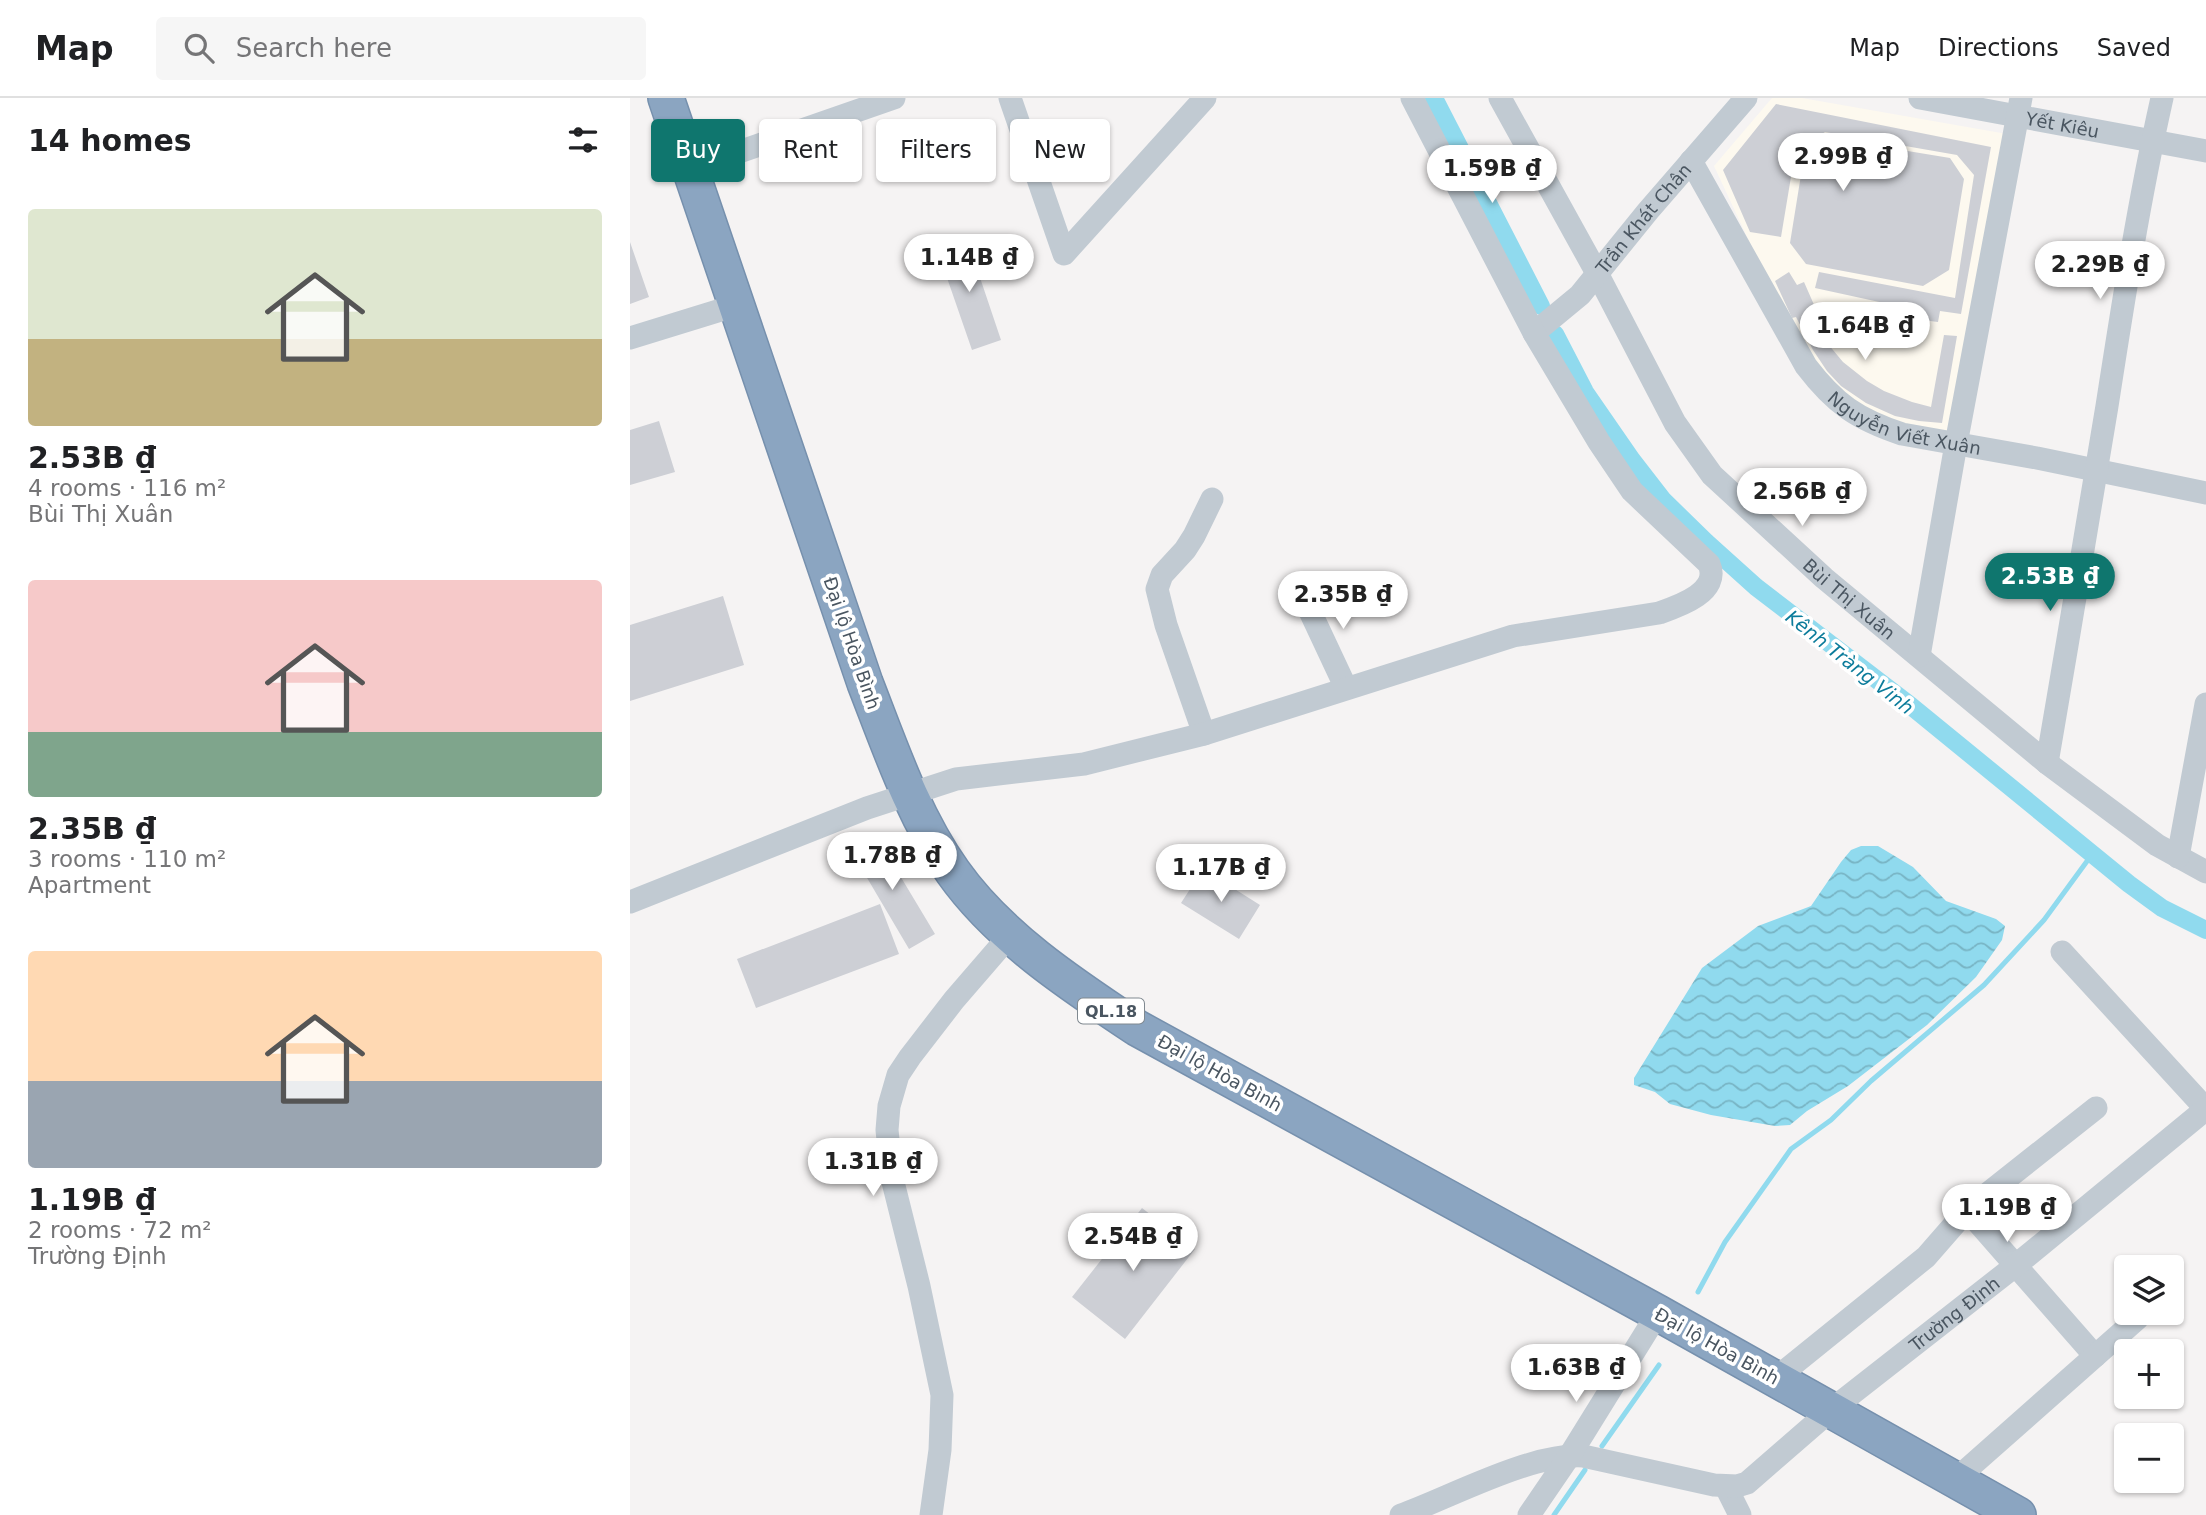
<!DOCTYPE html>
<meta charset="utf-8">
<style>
:root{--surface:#fff;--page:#f6f6f6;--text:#202124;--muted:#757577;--line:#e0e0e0;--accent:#0f766e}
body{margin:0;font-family:"DejaVu Sans",sans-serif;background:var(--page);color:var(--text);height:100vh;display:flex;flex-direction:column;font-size:26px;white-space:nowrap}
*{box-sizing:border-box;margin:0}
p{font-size:23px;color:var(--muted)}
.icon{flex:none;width:38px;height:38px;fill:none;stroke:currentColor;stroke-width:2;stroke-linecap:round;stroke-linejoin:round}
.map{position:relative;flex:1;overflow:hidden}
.details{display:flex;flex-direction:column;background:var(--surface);width:630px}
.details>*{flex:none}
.hud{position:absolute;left:21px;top:21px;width:665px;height:63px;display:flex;gap:14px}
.controls{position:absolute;left:1484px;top:1157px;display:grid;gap:14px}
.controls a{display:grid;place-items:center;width:70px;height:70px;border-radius:7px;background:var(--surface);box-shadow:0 2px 5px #0004;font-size:35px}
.price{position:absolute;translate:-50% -60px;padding:0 16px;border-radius:24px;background:#fff;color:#222;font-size:23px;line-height:46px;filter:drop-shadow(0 2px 4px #0008)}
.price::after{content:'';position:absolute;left:50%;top:42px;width:21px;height:16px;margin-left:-10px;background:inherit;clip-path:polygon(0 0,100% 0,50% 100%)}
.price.active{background:var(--accent);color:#fff}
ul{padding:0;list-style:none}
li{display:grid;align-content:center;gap:14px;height:371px;padding:0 28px}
li span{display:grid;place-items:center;height:217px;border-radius:7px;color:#555}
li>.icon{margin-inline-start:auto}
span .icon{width:126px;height:126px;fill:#fffc;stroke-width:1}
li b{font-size:30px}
h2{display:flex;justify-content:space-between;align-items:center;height:84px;padding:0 28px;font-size:30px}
.tag{padding:0 24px;border-radius:7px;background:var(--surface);box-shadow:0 2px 5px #0004;font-size:24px;line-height:63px}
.tag.active{background:var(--accent);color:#fff}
header{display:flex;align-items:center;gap:42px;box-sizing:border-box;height:98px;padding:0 35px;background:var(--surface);border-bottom:2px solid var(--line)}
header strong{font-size:33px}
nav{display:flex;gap:38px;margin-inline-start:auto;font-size:24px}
.search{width:490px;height:63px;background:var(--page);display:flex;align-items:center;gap:18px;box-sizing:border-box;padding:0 24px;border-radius:7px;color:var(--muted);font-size:26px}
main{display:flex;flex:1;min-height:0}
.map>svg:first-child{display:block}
.commercial{fill:#fdf9ef}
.water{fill:url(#water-waves)}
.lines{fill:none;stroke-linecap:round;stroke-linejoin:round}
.stream{stroke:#90daee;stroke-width:5}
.canal{stroke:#90daee;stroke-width:18}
.building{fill:#cdcfd5}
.highway-casing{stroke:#7690ad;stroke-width:38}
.minor{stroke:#c1cad2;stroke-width:23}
.highway{stroke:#8ba5c1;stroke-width:35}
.labels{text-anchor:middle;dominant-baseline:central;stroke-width:7;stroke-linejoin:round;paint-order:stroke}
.shield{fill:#fff;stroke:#808990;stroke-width:2}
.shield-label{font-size:16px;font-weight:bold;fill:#4a5661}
.street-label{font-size:18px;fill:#4a5661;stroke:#fff}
.water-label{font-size:19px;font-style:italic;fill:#0c7c9b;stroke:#fff}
</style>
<header>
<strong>Map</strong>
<div class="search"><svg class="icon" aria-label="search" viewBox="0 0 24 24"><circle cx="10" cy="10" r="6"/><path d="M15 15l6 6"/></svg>Search here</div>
<nav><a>Map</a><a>Directions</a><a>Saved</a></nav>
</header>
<main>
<section class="details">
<h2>14 homes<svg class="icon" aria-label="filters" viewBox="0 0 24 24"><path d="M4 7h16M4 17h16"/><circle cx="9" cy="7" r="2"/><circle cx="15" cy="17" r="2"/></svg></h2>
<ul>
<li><span style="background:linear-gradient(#dfe7d0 60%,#c2b280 0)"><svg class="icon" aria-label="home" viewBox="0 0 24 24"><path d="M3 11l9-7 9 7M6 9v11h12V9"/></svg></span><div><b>2.53B ₫</b><p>4 rooms · 116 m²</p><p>Bùi Thị Xuân</p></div></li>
<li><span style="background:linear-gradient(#f6c9c9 70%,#7fa58c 0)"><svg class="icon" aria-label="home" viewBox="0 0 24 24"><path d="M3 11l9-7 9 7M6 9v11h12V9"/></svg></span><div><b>2.35B ₫</b><p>3 rooms · 110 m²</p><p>Apartment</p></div></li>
<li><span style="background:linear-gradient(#ffd9b3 60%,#9aa5b1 0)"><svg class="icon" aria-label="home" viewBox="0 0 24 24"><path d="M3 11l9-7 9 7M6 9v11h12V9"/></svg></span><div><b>1.19B ₫</b><p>2 rooms · 72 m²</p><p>Trường Định</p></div></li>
</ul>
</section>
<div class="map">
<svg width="1576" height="1417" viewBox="0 0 1576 1417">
<defs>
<pattern id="water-waves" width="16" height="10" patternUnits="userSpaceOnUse" patternTransform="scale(1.75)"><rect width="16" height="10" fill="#90daee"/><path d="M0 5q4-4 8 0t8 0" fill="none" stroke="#78b4c4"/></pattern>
</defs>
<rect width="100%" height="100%" fill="#f5f3f3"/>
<!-- commercial -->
<path class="commercial" d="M1142,0H1172L1377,36L1318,334L1279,328L1239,312L1213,296L1188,270L1133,173L1084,68Z"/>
<!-- water -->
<path class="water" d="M1231,748H1248L1283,769L1316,803L1366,821L1375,828L1372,842L1346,879L1297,927L1218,988L1177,1013L1160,1027L1145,1028L1081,1017L1040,1006L1025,994L1004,987V980L1072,870L1128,828L1181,808L1211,764L1221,752Z"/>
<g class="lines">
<!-- stream -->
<path class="stream" d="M1068,1194L1095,1144L1161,1051L1201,1022L1241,983L1354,887L1414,822L1463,755
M972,1348L1029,1267
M924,1417L955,1372"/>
<!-- canal -->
<path class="canal" d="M804,0L911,208
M925,236L955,294L1002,362L1033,402L1076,444L1126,489L1281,608L1499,786L1532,810L1576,832"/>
</g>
<!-- building -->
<path class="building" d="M1146,6L1361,49L1331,216L1310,213L1308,224L1284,221L1286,212L1185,190L1189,174L1325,200L1344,77L1327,57L1195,34L1175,47L1171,45L1173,37H1168L1151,139L1120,134L1093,72Z
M1199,40L1320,60L1334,81L1319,172L1293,188L1176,166L1160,145L1175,52Z
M337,141L371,242L342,252L307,151Z
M0,144L19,199L0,206Z
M1159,174L1167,187L1174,184L1185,209L1181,210L1186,223L1198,246L1213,264L1237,283L1254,293L1282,304L1301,309L1314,237L1327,238L1312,325L1289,323L1265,318L1236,305L1211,288L1197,273L1183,252L1166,219L1162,220L1145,183Z
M29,323L45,374L0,387V332Z
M93,498L114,567L0,603V527Z
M245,736L305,836L279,851L220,751Z
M573,771L630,807L609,841L551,805Z
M250,806L269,856L126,910L107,861Z
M512,1110L565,1151L495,1241L442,1199Z"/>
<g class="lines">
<!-- highway casing -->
<g class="highway-casing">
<path id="highway" d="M36,0L235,585C260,649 283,718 323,774C369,839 442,887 507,930L1028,1215L1388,1417"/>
</g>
<!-- minor -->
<g class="minor">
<path d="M380,0L434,156L575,0"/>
<path id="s1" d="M870,0L968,177L1045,325L1082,377L1194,480L1417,665L1527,747L1576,774"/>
<path id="s2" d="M1290,0L1576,53"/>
<path id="s3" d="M1061,63L1176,268C1205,306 1227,321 1272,336L1407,360L1576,395"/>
<path d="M60,71L264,0"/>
<path id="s4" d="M904,235L950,197L1018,113L1116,0"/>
<path d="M0,240L107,207"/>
<path d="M671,494L716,590"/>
<path d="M1289,558L1326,346L1391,0"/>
<path d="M574,636L536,527L527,491L532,477L555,452L564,438L582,401"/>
<path d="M1417,665C1437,546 1458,427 1477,308C1493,205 1509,102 1532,0"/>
<path d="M1548,759L1576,606"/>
<path d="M0,804L237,710L326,681L454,666L574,636L883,538L1029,515C1049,508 1091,494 1079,466L1002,393L969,344L904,235L782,0"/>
<path d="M1432,854L1576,1011"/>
<path d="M1337,1112L1465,1258"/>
<path d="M1145,1281L1296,1159L1337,1112L1466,1010"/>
<path d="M1325,1382L1507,1221"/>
<path d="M1096,1389L1110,1417"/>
<path d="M301,1417L310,1352L312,1297L289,1188L262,1080L257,1032L259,1008L268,977L280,959L324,902L381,836"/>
<path id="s5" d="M771,1417C821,1399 901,1355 953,1358L1084,1387L1107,1388L1117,1385L1201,1312L1385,1168L1576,1011"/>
<path d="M899,1417L940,1357L1028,1215"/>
</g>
<!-- highway -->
<use href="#highway" class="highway"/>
</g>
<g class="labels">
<!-- shield labels -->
<rect class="shield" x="448" y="900.5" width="66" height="25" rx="5"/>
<g class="shield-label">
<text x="481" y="913">QL.18</text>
</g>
<!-- street labels -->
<g class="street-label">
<text stroke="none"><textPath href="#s2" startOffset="145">Yết Kiêu</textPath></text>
<text stroke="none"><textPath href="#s4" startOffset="159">Trần Khát Chân</textPath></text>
<text stroke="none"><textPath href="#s3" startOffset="354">Nguyễn Viết Xuân</textPath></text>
<text stroke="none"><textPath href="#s1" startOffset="618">Bùi Thị Xuân</textPath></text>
<text transform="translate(222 545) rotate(71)">Đại lộ Hòa Bình</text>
<text transform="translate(590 975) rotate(29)">Đại lộ Hòa Bình</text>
<text stroke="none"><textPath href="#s5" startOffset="628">Trường Định</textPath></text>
<text transform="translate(1087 1248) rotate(29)">Đại lộ Hòa Bình</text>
</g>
<!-- water labels -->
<g class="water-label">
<text transform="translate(1220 564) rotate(38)">Kênh Tràng Vinh</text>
</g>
</g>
</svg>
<div class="controls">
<a><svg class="icon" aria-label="layers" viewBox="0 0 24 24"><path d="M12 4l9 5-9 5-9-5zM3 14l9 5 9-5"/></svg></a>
<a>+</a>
<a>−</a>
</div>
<b class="price" style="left:1213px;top:95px">2.99B ₫</b>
<b class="price" style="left:862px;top:107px">1.59B ₫</b>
<b class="price" style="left:339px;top:196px">1.14B ₫</b>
<b class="price" style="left:1470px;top:203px">2.29B ₫</b>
<b class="price" style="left:1235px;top:264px">1.64B ₫</b>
<b class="price" style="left:1172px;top:430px">2.56B ₫</b>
<b class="price active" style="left:1420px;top:515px">2.53B ₫</b>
<b class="price" style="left:713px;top:533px">2.35B ₫</b>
<b class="price" style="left:262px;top:794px">1.78B ₫</b>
<b class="price" style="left:591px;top:806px">1.17B ₫</b>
<b class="price" style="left:243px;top:1100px">1.31B ₫</b>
<b class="price" style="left:1377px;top:1146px">1.19B ₫</b>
<b class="price" style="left:503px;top:1175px">2.54B ₫</b>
<b class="price" style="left:946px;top:1306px">1.63B ₫</b>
<div class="hud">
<a class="tag active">Buy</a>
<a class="tag">Rent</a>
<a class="tag">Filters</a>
<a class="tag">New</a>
</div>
</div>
</main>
